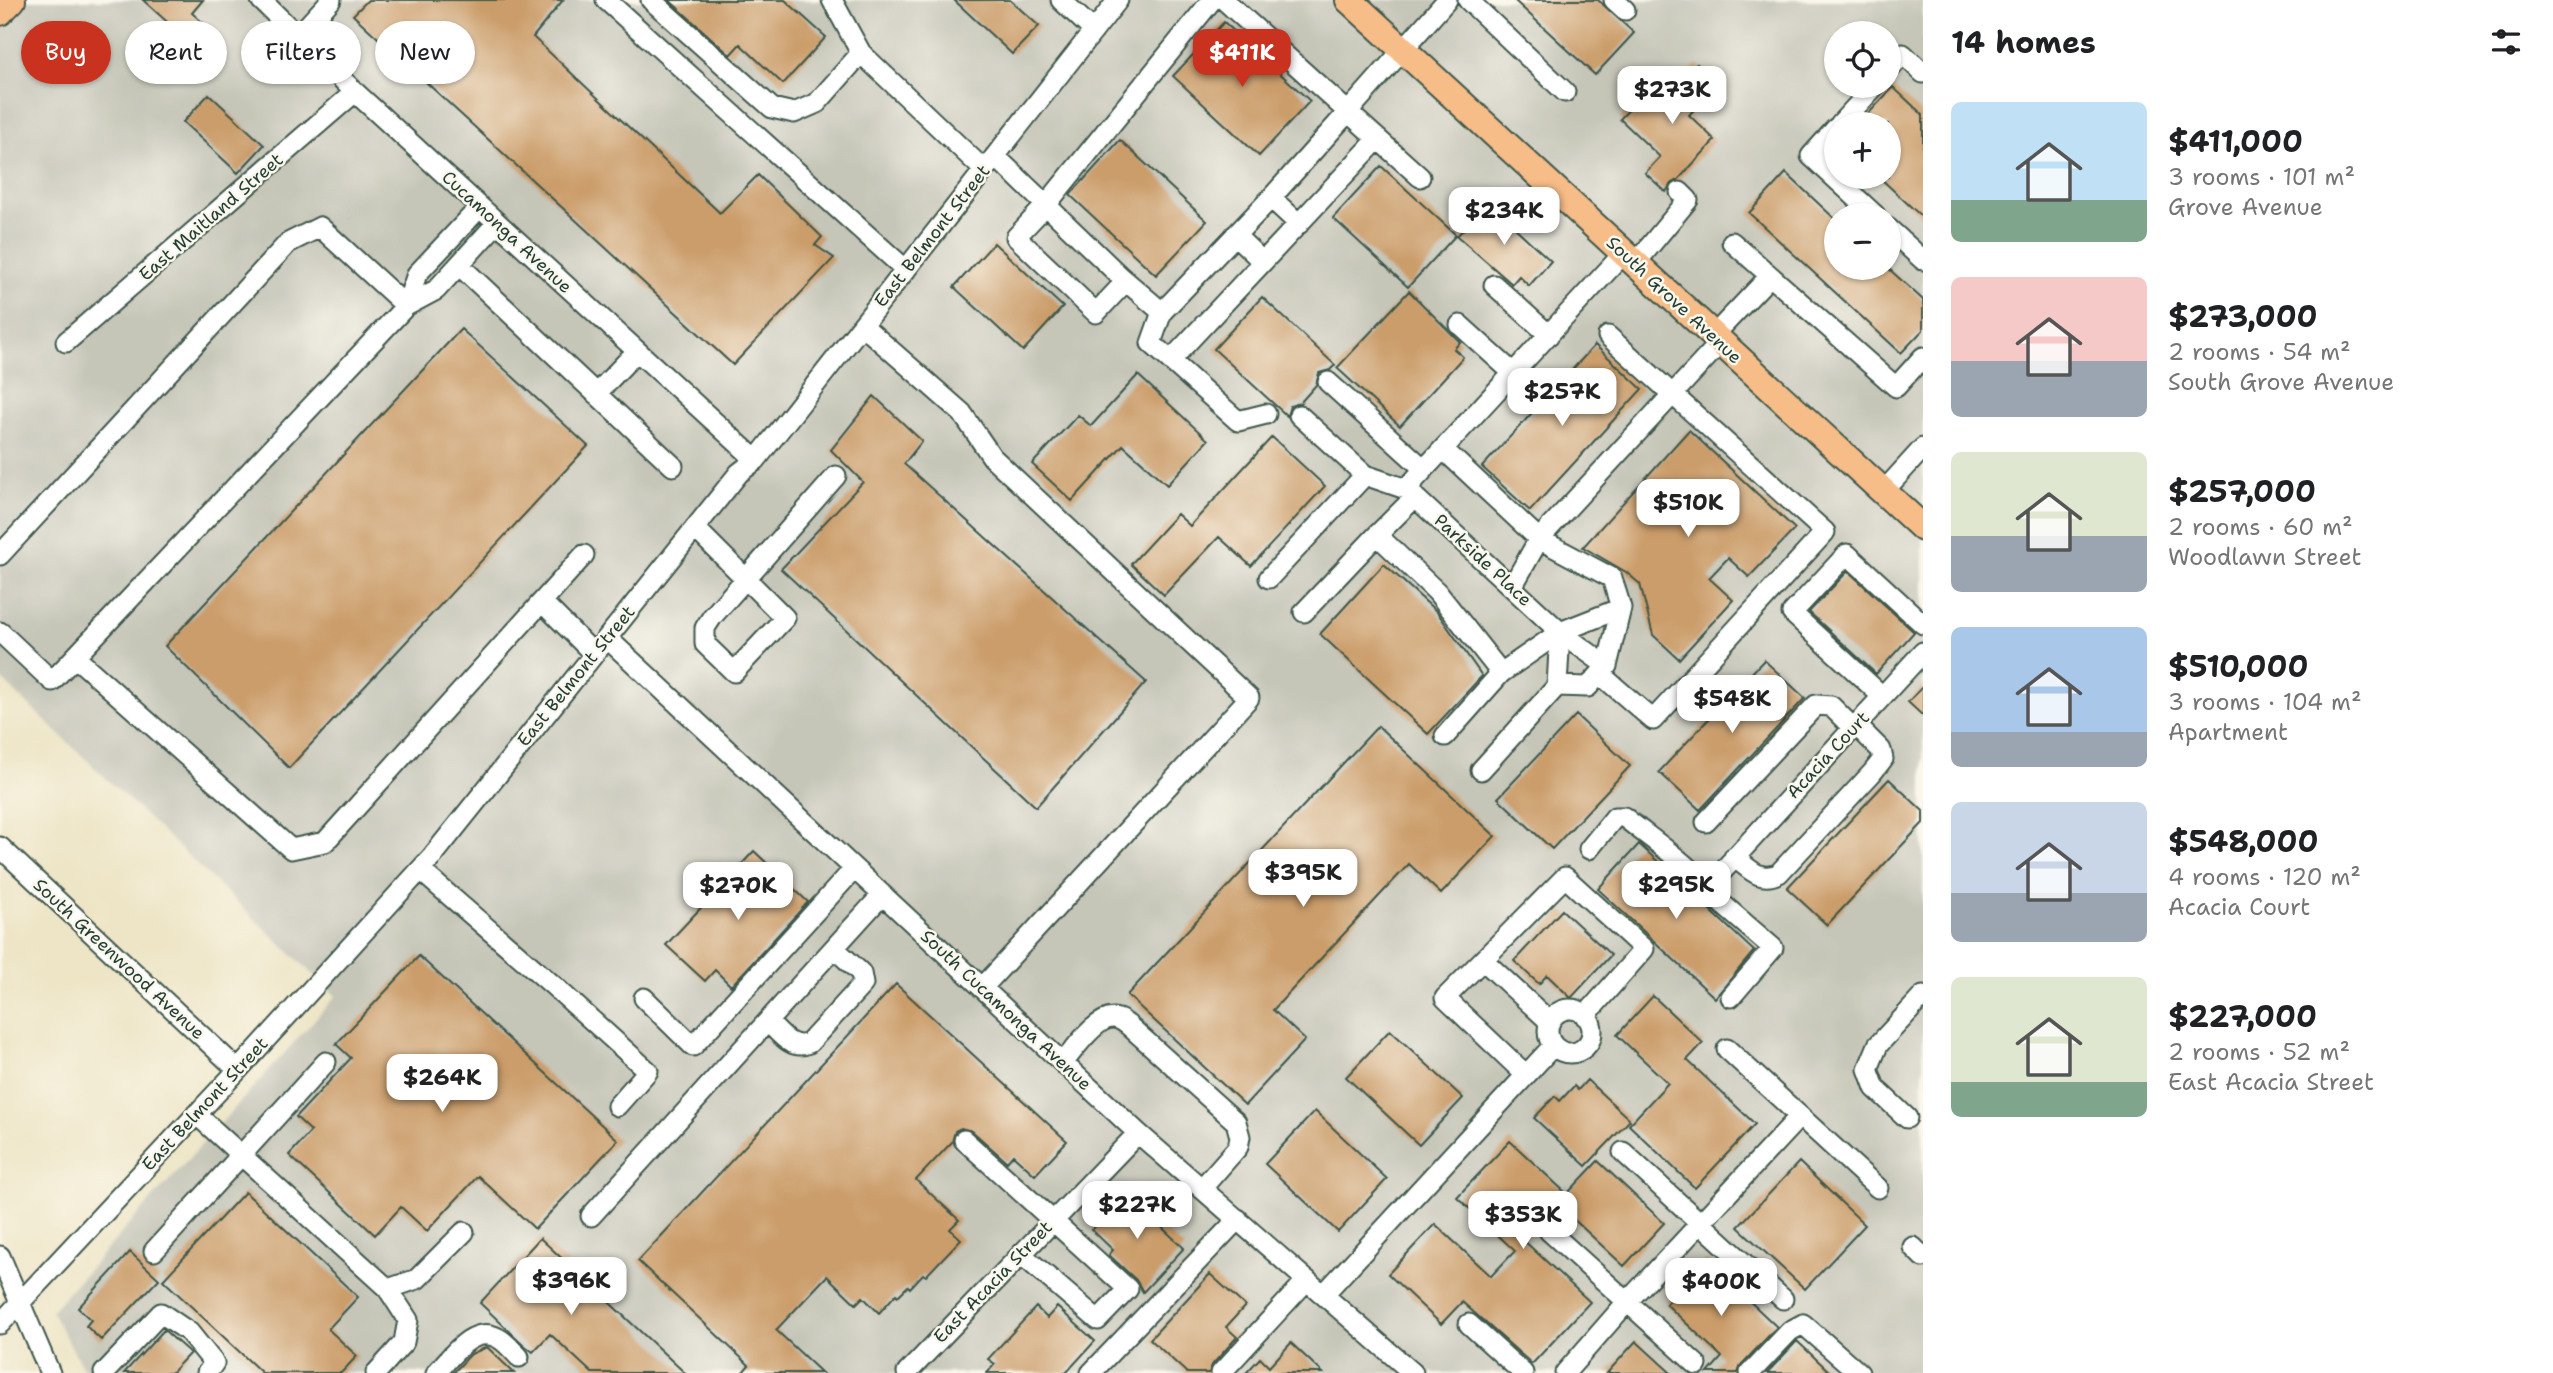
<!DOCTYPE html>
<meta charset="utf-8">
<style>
:root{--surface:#fff;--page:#f6f6f6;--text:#202124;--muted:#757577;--accent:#c8321e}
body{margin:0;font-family:"Shantell Sans",sans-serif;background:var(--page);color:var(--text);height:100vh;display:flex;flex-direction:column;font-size:26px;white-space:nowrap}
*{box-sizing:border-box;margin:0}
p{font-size:23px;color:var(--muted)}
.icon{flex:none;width:38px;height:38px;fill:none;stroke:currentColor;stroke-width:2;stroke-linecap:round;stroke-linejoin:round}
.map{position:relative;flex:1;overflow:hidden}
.sheet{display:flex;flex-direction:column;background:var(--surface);width:630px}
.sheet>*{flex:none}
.hud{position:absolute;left:21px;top:21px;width:665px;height:63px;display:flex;gap:14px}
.tools{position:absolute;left:1824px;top:21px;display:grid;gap:14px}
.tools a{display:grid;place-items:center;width:77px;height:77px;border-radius:50%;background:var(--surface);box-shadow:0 2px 5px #0004;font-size:35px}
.price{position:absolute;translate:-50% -60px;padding:0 16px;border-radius:14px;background:#fff;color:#222;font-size:23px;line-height:46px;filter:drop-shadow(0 2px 4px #0008)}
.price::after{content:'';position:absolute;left:50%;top:42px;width:21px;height:16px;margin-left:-10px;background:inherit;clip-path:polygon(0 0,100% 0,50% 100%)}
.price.selected{background:var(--accent);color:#fff}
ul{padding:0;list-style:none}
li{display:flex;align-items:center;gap:21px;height:175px;padding:0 28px}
li span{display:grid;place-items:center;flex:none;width:196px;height:140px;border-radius:10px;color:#555}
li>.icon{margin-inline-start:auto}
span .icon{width:84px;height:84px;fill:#fffc;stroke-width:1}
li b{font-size:30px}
h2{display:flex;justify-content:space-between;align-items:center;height:84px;padding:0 28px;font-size:30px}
.chip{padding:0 24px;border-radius:32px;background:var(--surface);box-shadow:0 2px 5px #0004;font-size:24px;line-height:63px}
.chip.selected{background:var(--accent);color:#fff}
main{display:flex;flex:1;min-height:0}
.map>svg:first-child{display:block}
.industrial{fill:#c5c5b8;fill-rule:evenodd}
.building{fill:#cb9d6b}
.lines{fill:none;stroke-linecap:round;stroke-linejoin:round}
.minor-casing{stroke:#3e564a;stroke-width:23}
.major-casing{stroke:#3e564a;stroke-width:30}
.minor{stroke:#fff;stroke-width:19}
.major{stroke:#f7bd88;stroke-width:26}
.labels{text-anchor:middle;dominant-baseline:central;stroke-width:5;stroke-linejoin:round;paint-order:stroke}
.street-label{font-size:18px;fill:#1f3d34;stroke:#fbf7ec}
</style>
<main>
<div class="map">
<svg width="1923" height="1373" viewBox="0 0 1923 1373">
<rect width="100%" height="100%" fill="#fbf7ec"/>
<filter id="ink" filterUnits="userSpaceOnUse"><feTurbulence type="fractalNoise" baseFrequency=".0143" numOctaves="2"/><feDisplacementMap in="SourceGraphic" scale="14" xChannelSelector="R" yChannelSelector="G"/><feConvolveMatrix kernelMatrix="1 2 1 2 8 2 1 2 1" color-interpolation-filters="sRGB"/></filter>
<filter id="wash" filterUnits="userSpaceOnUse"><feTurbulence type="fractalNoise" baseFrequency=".00686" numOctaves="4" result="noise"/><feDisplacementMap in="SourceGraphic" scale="28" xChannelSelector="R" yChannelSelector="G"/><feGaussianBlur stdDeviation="1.57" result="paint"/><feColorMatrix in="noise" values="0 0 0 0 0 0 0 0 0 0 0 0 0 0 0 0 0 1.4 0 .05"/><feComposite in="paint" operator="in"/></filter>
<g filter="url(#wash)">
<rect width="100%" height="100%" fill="#eee5c6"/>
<!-- industrial -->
<path class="industrial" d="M0,0H1923V1373H86L51,1311L336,996L0,678ZM1836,33H1888V86H1836ZM1836,124H1888V177H1836ZM1836,215H1888V268H1836Z"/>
<g id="blocks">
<!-- building -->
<path class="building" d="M143,0H203L192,13L212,31L190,55L169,35L175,29Z
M368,0H563L533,37L720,213L758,175L822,237L815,245L834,258L733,365L353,15Z
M669,0H785L826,37L783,84L740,44L730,55Z
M954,0H1010L1039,26L1012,54Z
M1514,0H1598L1634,33L1595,75Z
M1224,22L1310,101L1259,156L1173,76Z
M1697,64L1718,83L1689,115L1715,140L1678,180L1671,184L1666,192L1645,173L1660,157L1620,119L1652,85L1665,97Z
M1893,87L1923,115V218L1879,177H1888V124H1859Z
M209,94L264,145L238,173L183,122Z
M1120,140L1207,221L1156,275L1070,195Z
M1381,166L1456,235L1408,287L1333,218Z
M1786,173L1836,220V268H1888L1923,300V330L1901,353L1749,213Z
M1488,203L1551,261L1529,286L1519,276L1512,284L1457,236Z
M994,243L1063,307L1023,351L954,287Z
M1409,291L1460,342L1454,349L1463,357L1400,426L1337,368Z
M1262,297L1335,365L1330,370L1319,373L1316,385L1300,403L1290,406L1287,416L1214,349Z
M461,329L588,446L289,768L165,646Z
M1595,345L1642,389L1530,511L1482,467Z
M1138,375L1208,440L1167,485L1123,445L1072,501L1032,464L1078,415L1091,426Z
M874,396L922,441L904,464L1146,682L1036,807L781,569L863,482L831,450Z
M1689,430L1795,529L1749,577L1728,558L1709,578L1733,600L1679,659L1653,635L1640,584L1626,572L1583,547Z
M1272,437L1325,486L1251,566L1219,537L1164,595L1131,564L1177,514L1190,526Z
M1384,564L1437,612L1482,676L1428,734L1320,634Z
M1848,571L1914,632L1876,674L1809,612Z
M1764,660L1805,698L1700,810L1659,772Z
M1923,686V716L1908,702Z
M1576,715L1630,766L1552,849L1498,798Z
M1378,726L1495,836L1441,894L1409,864L1273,1010L1305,1040L1245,1105L1127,995Z
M1889,779L1923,811V823L1827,925L1787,888Z
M1639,844L1754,951L1715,998L1598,889Z
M754,851L808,902L731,986L715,970L705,981L666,945Z
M1562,910L1611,955L1571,998L1547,975L1539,984L1514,961Z
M419,956L618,1140L535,1229L478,1176L427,1231L401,1207L375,1235L289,1155L311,1131L296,1117L351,1058L336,1044Z
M896,984L1067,1141L1035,1175L1013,1155L1007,1162L972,1131L961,1128L955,1131L952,1142L916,1180L959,1220L950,1229L961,1239L926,1276L923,1274L910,1288L908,1286L898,1296L896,1294L879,1313L863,1297L856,1304L827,1276L776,1330L822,1373H742L749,1365L638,1261Z
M1653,996L1703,1043L1687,1060L1755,1124L1695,1188L1629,1125L1668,1083L1617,1035Z
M1390,1030L1463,1098L1419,1145L1346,1077Z
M1587,1080L1630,1120L1586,1166L1534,1118L1555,1096L1560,1101L1574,1086L1578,1090Z
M1315,1111L1387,1179L1338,1232L1265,1164Z
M1510,1141L1567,1194L1598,1161L1664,1223L1624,1266L1555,1202L1521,1238L1590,1302L1532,1364L1462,1302L1441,1324L1388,1274L1435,1224L1491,1276L1515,1251L1457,1197Z
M1799,1162L1865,1225L1805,1289L1738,1227Z
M245,1192L358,1297L328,1329L357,1356L341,1373H262L163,1280Z
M1125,1193L1184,1248L1143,1292L1136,1280L1109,1255L1113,1250L1092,1230Z
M540,1238L685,1373H592L550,1334L533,1352L524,1345L480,1303Z
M130,1252L159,1279L101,1340L86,1326L91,1320L78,1308Z
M1706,1260L1777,1327L1741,1365L1738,1373H1708L1722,1357L1666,1304Z
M1210,1274L1245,1306L1226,1327L1237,1337L1212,1365L1209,1373H1187L1150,1339Z
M1036,1307L1047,1318L1057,1307L1095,1341L1066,1373H987L995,1364L988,1359Z
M164,1330L190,1353L171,1373H124Z
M1636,1341L1671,1373H1607Z
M1797,1341L1831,1373H1767Z
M1291,1343L1323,1373H1246L1260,1358L1269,1367Z
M487,1347L514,1373H453L471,1354Z"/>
</g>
</g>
<g filter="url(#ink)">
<use href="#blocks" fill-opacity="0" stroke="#3e564a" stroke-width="2"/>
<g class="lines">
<!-- minor casing -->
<g class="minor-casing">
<path id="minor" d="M261,0L355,92L756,460
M606,0L906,270
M651,0L772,108L794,113L817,103L861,53
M832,0L861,53L984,170
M1061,0L1094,31
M1468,0L1565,92
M1614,0L1625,10
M298,36L331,0
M1888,71L1903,54L1923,73
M1840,124L1875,86
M1836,128L1811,156L1875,215
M995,156L1121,277L1162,312L1151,343L1238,421L1266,414
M1420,177L1348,112L1447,0
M1271,198L1299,224
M480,207L417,274L406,306L436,290L497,223
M1888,228L1923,260
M1235,235L1263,262
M1732,242L1896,387L1923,357
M1635,264L1688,200L1680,192
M459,265L673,466
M1126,281L1096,313L1016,237L1046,205L1212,0
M1494,285L1549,335
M1162,312L1271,198L1348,112L1224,0
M862,325L962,413L992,457L1249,698L982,988
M1460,325L1513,373
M1713,336L1770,276
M66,342L355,92
M1171,360L1378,139
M1328,382L1424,469
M596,394L637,351
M1299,415L1365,475
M1443,449L1539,539L1512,587
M1406,489L1623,254
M1883,492L1923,448
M695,528L785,618L734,672L705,644V628L712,617L836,476
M1377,535L1415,497
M0,555L288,243L320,227L406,306L75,657
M1269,578L1365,475L1406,489L1560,632L1607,666
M542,602L594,654
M1304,612L1377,535L1437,592L1501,673
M0,632L52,681L75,657L291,849L325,842L584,555
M607,638L1138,1133L1413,1373
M1600,674L1653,720L1825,532L1608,336
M1557,686L1588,687L1607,666L1621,608L1612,578L1539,539L1720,343
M1882,696L1792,613L1847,554L1923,624
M1445,736L1501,673L1560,632L1621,608
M1481,770L1557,686L1560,632
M1706,822L1816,705L1831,706L1853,728
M0,847L238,1070
M1589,849L1615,817H1624C1652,840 1694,867 1713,896L1773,948L1731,997
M1734,857C1749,868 1759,883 1779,873L1872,773L1883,759L1881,750L1856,725
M420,870L555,987L648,1071L617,1106
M1707,888L1923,652
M1483,960L1550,1022
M644,998L693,1046L854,869
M1548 1031a22 22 0 1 1 44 0a22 22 0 1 1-44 0Z
M768,1022C780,1033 791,1051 809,1043L863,984L861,973L834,948
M1727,1049L1878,1188
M1063,1063C1074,1050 1099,1012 1118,1019C1122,1020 1125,1023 1128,1025L1236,1122L1240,1137L1238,1147L1202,1188
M1526,1075L1445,998L1565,877L1644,949L1585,1016
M196,1114L388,1289L408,1320L404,1342L376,1373
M1907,1118L1875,1088L1868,1069L1878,1045L1923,996
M964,1140L1128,1289L1098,1320L1021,1254
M1623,1152L1783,1299
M591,1216L882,895
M1549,1231L1697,1365
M1913,1247L1923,1257
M154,1251L326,1062
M0,1256L50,1373
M388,1289L417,1279L464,1232
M1324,1294L1553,1046
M0,1324L238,1070L431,858L739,473L756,460L1118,0
M1469,1324L1523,1373
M104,1373L161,1313L189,1332L214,1363L207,1373
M436,1373C451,1357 473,1324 498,1338C506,1342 513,1351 519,1357
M907,1373L1138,1133
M1091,1373L1238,1219
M1221,1373L1307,1280
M1565,1373L1627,1302L1800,1116
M1750,1373L1790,1331L1803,1324L1859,1373"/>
</g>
<!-- major casing -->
<g class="major-casing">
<path id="major" d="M1349,0L1923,528
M0,12L12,0"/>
</g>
<!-- minor -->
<use href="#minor" class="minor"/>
<!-- major -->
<use href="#major" class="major"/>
</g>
</g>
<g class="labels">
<!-- street labels -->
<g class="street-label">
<text transform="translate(211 217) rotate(-41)">East Maitland Street</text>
<text transform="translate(507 232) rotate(43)">Cucamonga Avenue</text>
<text transform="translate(932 236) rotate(-52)">East Belmont Street</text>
<text transform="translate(1674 300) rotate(43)">South Grove Avenue</text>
<text transform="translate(1483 560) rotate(43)">Parkside Place</text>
<text transform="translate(576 676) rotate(-51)">East Belmont Street</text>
<text transform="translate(1828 755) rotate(-47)">Acacia Court</text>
<text transform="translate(119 959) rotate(43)">South Greenwood Avenue</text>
<text transform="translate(1006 1010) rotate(43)">South Cucamonga Avenue</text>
<text transform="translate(205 1104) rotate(-47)">East Belmont Street</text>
<text transform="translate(993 1282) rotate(-46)">East Acacia Street</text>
</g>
</g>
</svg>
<div class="tools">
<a><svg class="icon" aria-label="locate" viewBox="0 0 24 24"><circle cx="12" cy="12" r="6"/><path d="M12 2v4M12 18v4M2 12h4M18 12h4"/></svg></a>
<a>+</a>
<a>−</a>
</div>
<b class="price selected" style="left:1242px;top:89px">$411K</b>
<b class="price" style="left:1672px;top:126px">$273K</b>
<b class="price" style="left:1504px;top:247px">$234K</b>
<b class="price" style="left:1562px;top:428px">$257K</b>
<b class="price" style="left:1688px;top:539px">$510K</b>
<b class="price" style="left:1732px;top:735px">$548K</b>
<b class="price" style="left:1303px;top:909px">$395K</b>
<b class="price" style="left:1676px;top:921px">$295K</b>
<b class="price" style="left:738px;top:922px">$270K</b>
<b class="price" style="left:442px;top:1114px">$264K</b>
<b class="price" style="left:1137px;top:1241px">$227K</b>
<b class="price" style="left:1523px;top:1251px">$353K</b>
<b class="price" style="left:571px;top:1317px">$396K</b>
<b class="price" style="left:1721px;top:1318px">$400K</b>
<div class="hud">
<a class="chip selected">Buy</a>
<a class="chip">Rent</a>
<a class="chip">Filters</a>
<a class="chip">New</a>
</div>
</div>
<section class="sheet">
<h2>14 homes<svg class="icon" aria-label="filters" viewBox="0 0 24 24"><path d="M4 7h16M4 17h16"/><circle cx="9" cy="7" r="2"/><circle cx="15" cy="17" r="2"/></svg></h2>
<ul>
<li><span style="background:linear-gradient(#bfe0f5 70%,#7fa58c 0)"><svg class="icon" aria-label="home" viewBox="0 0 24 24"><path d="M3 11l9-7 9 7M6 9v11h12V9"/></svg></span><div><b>$411,000</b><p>3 rooms · 101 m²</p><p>Grove Avenue</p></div></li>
<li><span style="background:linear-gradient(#f6c9c9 60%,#9aa5b1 0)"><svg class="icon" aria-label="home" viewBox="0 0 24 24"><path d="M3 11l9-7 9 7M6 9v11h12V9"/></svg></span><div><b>$273,000</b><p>2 rooms · 54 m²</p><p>South Grove Avenue</p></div></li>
<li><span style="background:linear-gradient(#dfe7d0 60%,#9aa5b1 0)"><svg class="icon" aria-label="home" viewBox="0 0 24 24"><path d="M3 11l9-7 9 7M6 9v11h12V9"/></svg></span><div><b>$257,000</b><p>2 rooms · 60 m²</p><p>Woodlawn Street</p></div></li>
<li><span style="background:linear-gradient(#a9c7e8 75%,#9aa5b1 0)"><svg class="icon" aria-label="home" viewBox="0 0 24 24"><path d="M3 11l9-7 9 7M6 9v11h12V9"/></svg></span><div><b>$510,000</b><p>3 rooms · 104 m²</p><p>Apartment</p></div></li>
<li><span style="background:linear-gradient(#c9d6e8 65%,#9aa5b1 0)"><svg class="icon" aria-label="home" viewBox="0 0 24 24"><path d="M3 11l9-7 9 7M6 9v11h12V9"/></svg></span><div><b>$548,000</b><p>4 rooms · 120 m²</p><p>Acacia Court</p></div></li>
<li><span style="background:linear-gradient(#dfe7d0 75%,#7fa58c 0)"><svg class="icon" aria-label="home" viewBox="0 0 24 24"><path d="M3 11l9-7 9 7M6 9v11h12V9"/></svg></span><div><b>$227,000</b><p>2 rooms · 52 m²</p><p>East Acacia Street</p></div></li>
</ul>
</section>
</main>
